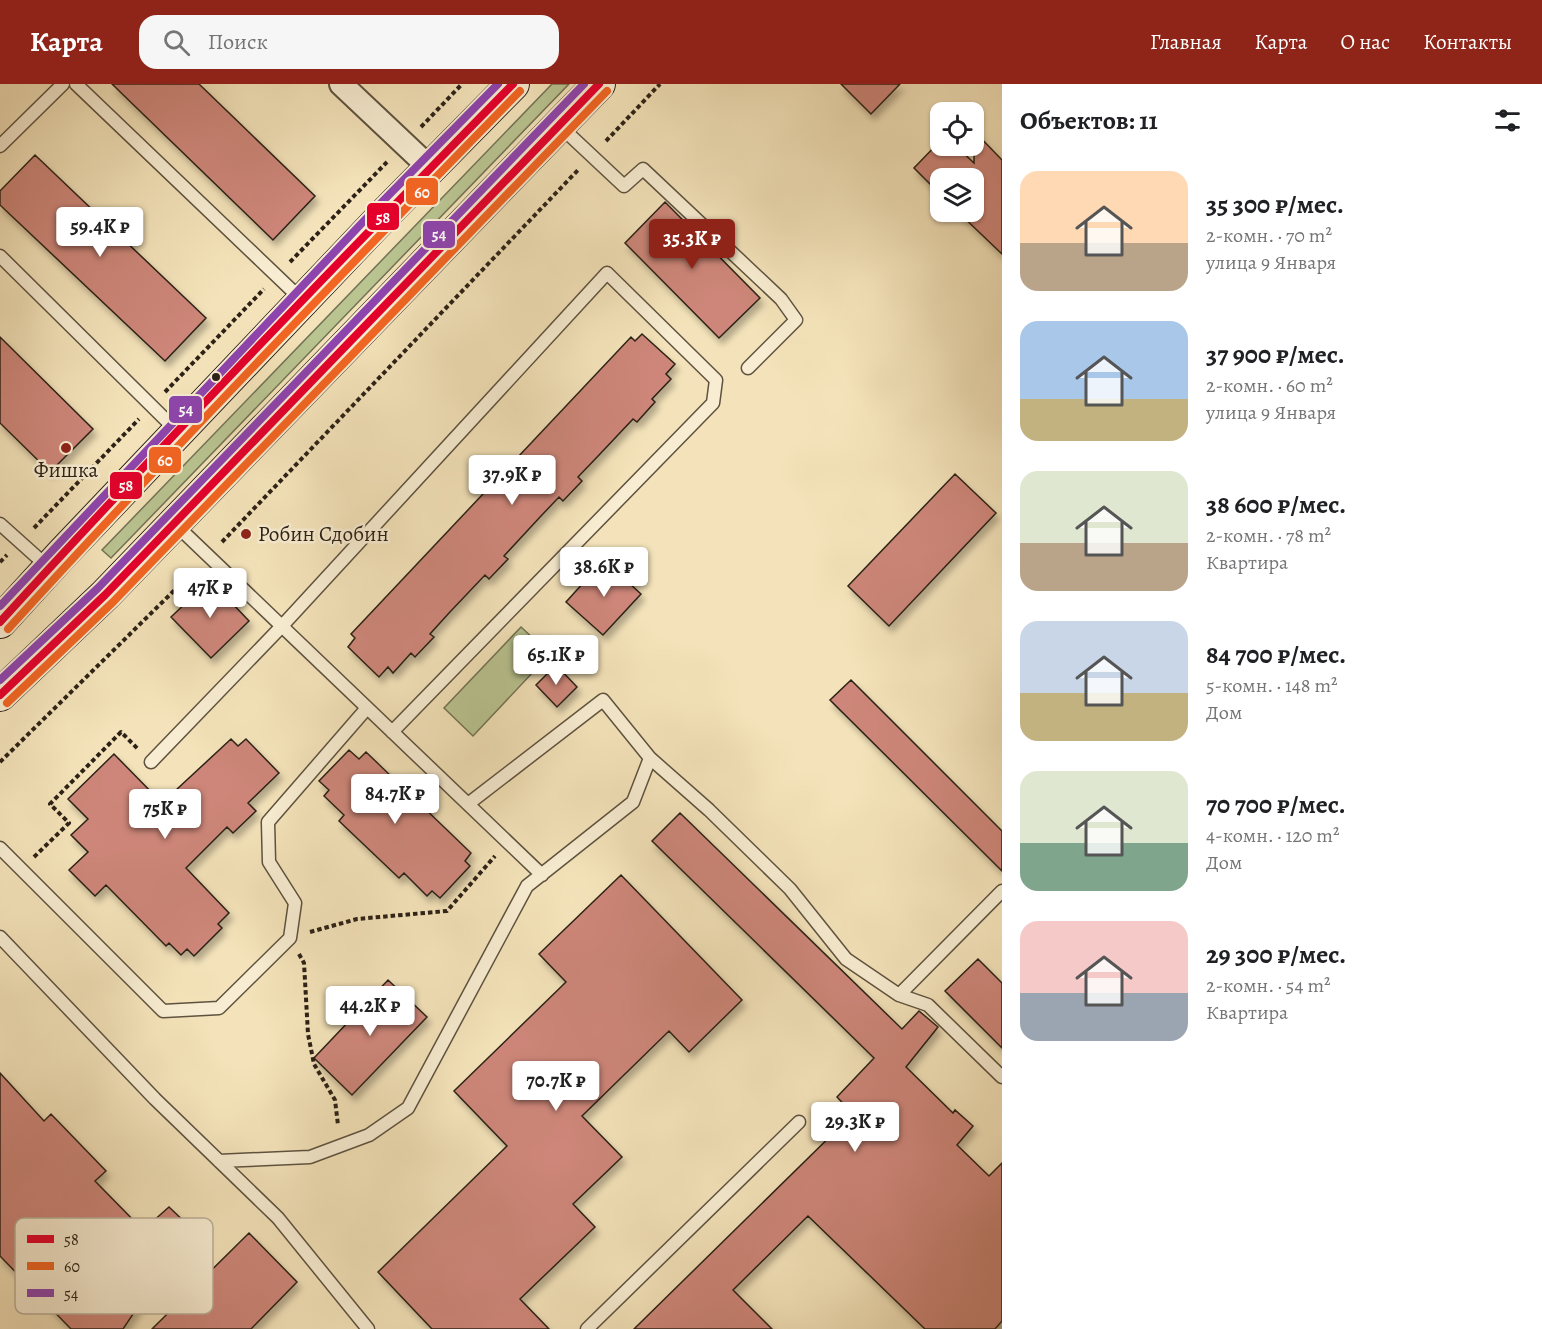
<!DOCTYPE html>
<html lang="ru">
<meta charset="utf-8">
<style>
:root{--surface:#fff;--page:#f6f6f6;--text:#202124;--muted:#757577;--accent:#8f2418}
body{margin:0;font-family:Alegreya,serif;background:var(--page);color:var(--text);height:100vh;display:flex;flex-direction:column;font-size:22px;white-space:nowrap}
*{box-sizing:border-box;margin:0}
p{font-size:20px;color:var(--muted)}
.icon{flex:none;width:33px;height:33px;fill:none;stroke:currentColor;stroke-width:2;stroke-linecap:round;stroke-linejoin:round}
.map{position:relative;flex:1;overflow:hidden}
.side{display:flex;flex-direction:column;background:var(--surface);width:540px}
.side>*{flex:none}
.tools{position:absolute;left:930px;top:18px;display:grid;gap:12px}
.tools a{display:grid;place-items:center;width:54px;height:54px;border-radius:12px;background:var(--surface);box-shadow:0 2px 4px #0004;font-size:30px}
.price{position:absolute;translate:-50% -51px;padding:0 14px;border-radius:6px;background:#fff;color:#222;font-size:20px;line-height:39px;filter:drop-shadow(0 2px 3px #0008)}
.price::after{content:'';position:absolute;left:50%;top:36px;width:18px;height:14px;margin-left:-9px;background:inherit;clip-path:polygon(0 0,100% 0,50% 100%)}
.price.selected{background:var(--accent);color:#fff}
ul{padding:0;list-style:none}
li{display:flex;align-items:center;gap:18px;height:150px;padding:0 18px}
li span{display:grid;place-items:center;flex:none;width:168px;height:120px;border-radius:18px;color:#555}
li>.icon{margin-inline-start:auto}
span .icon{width:72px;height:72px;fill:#fffc;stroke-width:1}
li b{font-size:26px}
h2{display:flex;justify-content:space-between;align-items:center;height:72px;padding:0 18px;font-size:26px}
header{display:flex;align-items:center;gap:36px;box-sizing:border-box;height:84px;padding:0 30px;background:var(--accent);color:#fff}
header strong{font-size:28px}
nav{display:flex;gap:33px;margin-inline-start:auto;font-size:21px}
.search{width:420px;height:54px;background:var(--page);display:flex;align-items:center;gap:15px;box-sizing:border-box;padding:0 21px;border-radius:18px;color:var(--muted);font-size:22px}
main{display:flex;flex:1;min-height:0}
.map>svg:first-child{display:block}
.green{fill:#b9c491;stroke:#727254;stroke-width:1.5}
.building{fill:#cd8679;stroke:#2c2116;stroke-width:1.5;filter:url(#shadow)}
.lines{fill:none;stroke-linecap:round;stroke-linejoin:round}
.service-casing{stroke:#5e523f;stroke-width:15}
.minor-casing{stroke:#5e523f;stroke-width:26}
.secondary-casing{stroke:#2c2116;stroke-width:34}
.path{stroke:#2c2116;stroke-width:4;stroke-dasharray:4.5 3;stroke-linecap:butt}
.service{stroke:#f8edd2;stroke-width:12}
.minor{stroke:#f8edd2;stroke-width:22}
.secondary{stroke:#f8edd2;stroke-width:32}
.bus-1-casing{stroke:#f8edd2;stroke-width:12}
.bus-2-casing{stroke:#f8edd2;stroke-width:12}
.bus-3-casing{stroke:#f8edd2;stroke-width:12}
.bus-1{stroke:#e4002b;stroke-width:8}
.bus-2{stroke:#f26522;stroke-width:8}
.bus-3{stroke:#8e44ad;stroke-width:8}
.bus-dot{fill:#2c2116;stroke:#f8edd2;stroke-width:2}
.poi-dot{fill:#8f2418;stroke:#f8edd2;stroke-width:2}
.labels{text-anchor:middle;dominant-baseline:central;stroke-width:5;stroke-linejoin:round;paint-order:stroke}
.poi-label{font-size:21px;fill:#2c2116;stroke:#f8edd2}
.key{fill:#f8edd2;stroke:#bbb09a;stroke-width:1.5}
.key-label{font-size:16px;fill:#2c2116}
.line-badge{stroke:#f8edd2;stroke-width:2}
.badge-label{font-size:16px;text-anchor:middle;font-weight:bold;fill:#fff}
</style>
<header>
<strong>Карта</strong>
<div class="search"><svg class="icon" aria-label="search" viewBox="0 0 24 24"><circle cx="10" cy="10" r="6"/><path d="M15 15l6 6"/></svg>Поиск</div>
<nav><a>Главная</a><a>Карта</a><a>О нас</a><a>Контакты</a></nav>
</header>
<main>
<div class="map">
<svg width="1002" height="1245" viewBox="0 0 1002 1245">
<defs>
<filter id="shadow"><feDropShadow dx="3.5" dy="6" stdDeviation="3" flood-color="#0004"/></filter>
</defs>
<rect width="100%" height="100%" fill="#f4e3ba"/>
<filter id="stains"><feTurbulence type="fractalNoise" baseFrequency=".00333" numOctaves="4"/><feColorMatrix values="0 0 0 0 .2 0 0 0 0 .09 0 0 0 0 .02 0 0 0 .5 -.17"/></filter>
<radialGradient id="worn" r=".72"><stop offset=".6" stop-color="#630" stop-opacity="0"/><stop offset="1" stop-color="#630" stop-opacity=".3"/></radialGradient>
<!-- green -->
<path class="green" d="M552,0H569L111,474L102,466Z
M521,543L550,570L473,652L444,624Z"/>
<!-- building -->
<path class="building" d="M112,0H199L315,112L273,156Z
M841,0H900L871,30Z
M974,47L1002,76V170L958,128H974V94H940V110L914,84L940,57V62H956L974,79Z
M35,71L206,234L165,277L0,121V107Z
M665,118L760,214L719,254L625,159Z
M642,250L675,280L666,290L671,295L652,315L655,318L637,338L633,335L600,370L578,393L582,397L563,417L559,413L541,432L504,472L508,475L489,495L485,491L449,529L430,550L434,553L415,573L411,569L393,589L388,583L379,593L348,563L355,554L351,550L631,253L635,257Z
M0,253L93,345L50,388L0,339Z
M955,390L996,429L889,542L848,502Z
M604,476L641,510L603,551L566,518Z
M210,496L249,537L211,574L171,533Z
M556,581L577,603L557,623L536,601Z
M851,596L1002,747V787L830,616Z
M231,655L238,662L246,655L279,689L248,719L256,727L233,749L227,743L186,784L229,829L218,840L222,844L194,872L187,865L181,871L169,859L166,862L106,801L95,812L69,786L88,768L71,751L88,735L68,715L114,670L162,719Z
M349,666L359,675L366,668L471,769L465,777L470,782L440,814L432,807L427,812L404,789L399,794L339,737L344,731L324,712L329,706L319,697Z
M680,729L902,945L919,927L938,943L906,983L953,1029L955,1026L973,1042L957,1061L989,1092L1002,1079V1237L995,1245H925L808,1132L733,1206L772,1245H634L853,1030L837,1013L874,974L652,757Z
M621,791L742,916L689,968L669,947L582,1032L622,1073L573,1120L595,1143L520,1215L549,1245H432L378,1188L507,1062L454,1007L566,898L539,870Z
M978,875L1002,899V964L945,907Z
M388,896L427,933L352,1011L314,974Z
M0,989L44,1037L51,1030L106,1087L95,1097L143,1146L169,1123L191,1144L123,1245H71L0,1172Z
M249,1149L297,1198L251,1245H152Z"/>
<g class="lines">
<!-- service casing -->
<g class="service-casing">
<path id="service" d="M76,0L303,217
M560,42L624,102L643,85L781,215L796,236L748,284
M0,62L63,0
M0,172L178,348
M0,440L48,483
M175,440L542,791
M650,674L709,726L790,805L846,875L899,911L1002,807
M151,678L282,542L607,189L716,296L713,319L392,648
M0,764L163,927L219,924L290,854L295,819L269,778L268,738L367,624
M0,853L155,1015L278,1134L368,1245
M899,911L928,921L1002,993
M219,1077L310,1073L369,1051L408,1024L527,802L633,718L650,674L603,616L468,720
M587,1245L799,1038"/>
</g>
<!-- minor casing -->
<g class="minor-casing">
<path id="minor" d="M341,0L430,84"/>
</g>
<!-- secondary casing -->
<g class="secondary-casing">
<path id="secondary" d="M0,538L62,470L387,128L513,0
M0,611L105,511L599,0"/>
</g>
<!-- path -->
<path class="path" d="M421,43L462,0
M606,57L660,0
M290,178L387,78
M165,308L264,205
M34,444L139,335
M222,458L578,86
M0,478L7,471
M0,678L196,485
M34,773L69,739L50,720L121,648L138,665
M310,848L357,835L447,827L495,772
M299,870L304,879L308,950L314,980L335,1016L338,1041"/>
<!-- service -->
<use href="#service" class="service"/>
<!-- minor -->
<use href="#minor" class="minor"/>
<!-- secondary -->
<use href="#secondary" class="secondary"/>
<!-- bus-1 casing -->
<g class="bus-1-casing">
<path id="bus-1" d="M0,538C167,355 339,177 513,0
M0,611L105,511L599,0"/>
</g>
<!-- bus-2 casing -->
<g class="bus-2-casing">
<path id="bus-2" d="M8,545C175,362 347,184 520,7
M7,619L113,518L607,7"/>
</g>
<!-- bus-3 casing -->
<g class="bus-3-casing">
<path id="bus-3" d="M0,522L379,121L498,0
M0,596L98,504L584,0"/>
</g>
<!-- bus-1 -->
<use href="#bus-1" class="bus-1"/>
<!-- bus-2 -->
<use href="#bus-2" class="bus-2"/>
<!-- bus-3 -->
<use href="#bus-3" class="bus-3"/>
</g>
<!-- markers -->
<circle class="bus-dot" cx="216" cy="293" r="5"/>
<g class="poi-dot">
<circle cx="66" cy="364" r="6"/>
<circle cx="246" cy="450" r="6"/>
</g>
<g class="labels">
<!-- poi labels -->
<g class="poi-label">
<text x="66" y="386">Фишка</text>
<text x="258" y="450" text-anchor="start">Робин Сдобин</text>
</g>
</g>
<!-- legend -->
<rect x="15" y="1134" width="198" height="96" rx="9" class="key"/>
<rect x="27" y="1151" width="27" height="8" fill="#e4002b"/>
<rect x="27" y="1178" width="27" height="8" fill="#f26522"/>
<rect x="27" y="1205" width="27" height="8" fill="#8e44ad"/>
<g class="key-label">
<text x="64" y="1161">58</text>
<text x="64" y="1188">60</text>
<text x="64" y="1215">54</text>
</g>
<g class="line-badge">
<rect x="405" y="93" width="34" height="29" rx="6" fill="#f26522"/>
<rect x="366" y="118" width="34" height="29" rx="6" fill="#e4002b"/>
<rect x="422" y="136" width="34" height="29" rx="6" fill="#8e44ad"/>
<rect x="168" y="311" width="35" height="29" rx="6" fill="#8e44ad"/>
<rect x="148" y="362" width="34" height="28" rx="6" fill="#f26522"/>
<rect x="109" y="387" width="34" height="29" rx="6" fill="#e4002b"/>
</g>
<g class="badge-label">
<text x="422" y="114">60</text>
<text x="383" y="139">58</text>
<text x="439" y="156">54</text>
<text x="186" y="331">54</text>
<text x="165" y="382">60</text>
<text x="126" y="407">58</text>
</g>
<rect width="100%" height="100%" filter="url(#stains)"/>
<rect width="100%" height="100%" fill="url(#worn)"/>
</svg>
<div class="tools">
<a><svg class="icon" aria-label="locate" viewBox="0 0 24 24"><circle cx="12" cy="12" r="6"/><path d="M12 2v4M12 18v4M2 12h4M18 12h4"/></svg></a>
<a><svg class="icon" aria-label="layers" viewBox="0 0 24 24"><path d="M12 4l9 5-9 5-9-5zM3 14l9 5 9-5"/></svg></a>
</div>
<b class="price" style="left:100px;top:174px">59.4K ₽</b>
<b class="price selected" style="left:692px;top:186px">35.3K ₽</b>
<b class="price" style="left:512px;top:422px">37.9K ₽</b>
<b class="price" style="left:604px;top:514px">38.6K ₽</b>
<b class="price" style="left:210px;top:535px">47K ₽</b>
<b class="price" style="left:556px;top:602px">65.1K ₽</b>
<b class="price" style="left:395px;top:741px">84.7K ₽</b>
<b class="price" style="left:165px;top:756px">75K ₽</b>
<b class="price" style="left:370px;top:953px">44.2K ₽</b>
<b class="price" style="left:556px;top:1028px">70.7K ₽</b>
<b class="price" style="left:855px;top:1069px">29.3K ₽</b>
</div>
<section class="side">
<h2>Объектов: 11<svg class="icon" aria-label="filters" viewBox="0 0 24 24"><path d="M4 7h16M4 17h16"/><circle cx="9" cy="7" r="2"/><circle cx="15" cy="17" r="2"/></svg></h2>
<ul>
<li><span style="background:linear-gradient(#ffd9b3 60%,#b9a48a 0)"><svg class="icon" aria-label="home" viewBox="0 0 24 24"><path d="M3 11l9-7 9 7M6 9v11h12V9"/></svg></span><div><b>35 300 ₽/мес.</b><p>2-комн. · 70 m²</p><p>улица 9 Января</p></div></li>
<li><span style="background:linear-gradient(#a9c7e8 65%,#c2b280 0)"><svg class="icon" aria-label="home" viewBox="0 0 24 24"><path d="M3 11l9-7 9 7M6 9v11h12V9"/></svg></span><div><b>37 900 ₽/мес.</b><p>2-комн. · 60 m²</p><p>улица 9 Января</p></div></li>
<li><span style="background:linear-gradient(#dfe7d0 60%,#b9a48a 0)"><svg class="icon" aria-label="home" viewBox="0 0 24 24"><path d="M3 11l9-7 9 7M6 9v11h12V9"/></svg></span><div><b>38 600 ₽/мес.</b><p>2-комн. · 78 m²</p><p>Квартира</p></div></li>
<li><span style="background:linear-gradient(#c9d6e8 60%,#c2b280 0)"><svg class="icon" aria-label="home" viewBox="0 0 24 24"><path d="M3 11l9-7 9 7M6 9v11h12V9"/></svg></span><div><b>84 700 ₽/мес.</b><p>5-комн. · 148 m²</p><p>Дом</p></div></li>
<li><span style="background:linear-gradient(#dfe7d0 60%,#7fa58c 0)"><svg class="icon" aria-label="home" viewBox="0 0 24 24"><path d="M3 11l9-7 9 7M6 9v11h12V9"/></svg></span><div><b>70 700 ₽/мес.</b><p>4-комн. · 120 m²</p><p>Дом</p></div></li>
<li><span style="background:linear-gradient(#f6c9c9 60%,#9aa5b1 0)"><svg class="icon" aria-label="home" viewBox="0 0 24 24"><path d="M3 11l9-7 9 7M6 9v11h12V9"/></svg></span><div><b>29 300 ₽/мес.</b><p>2-комн. · 54 m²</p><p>Квартира</p></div></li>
</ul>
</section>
</main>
